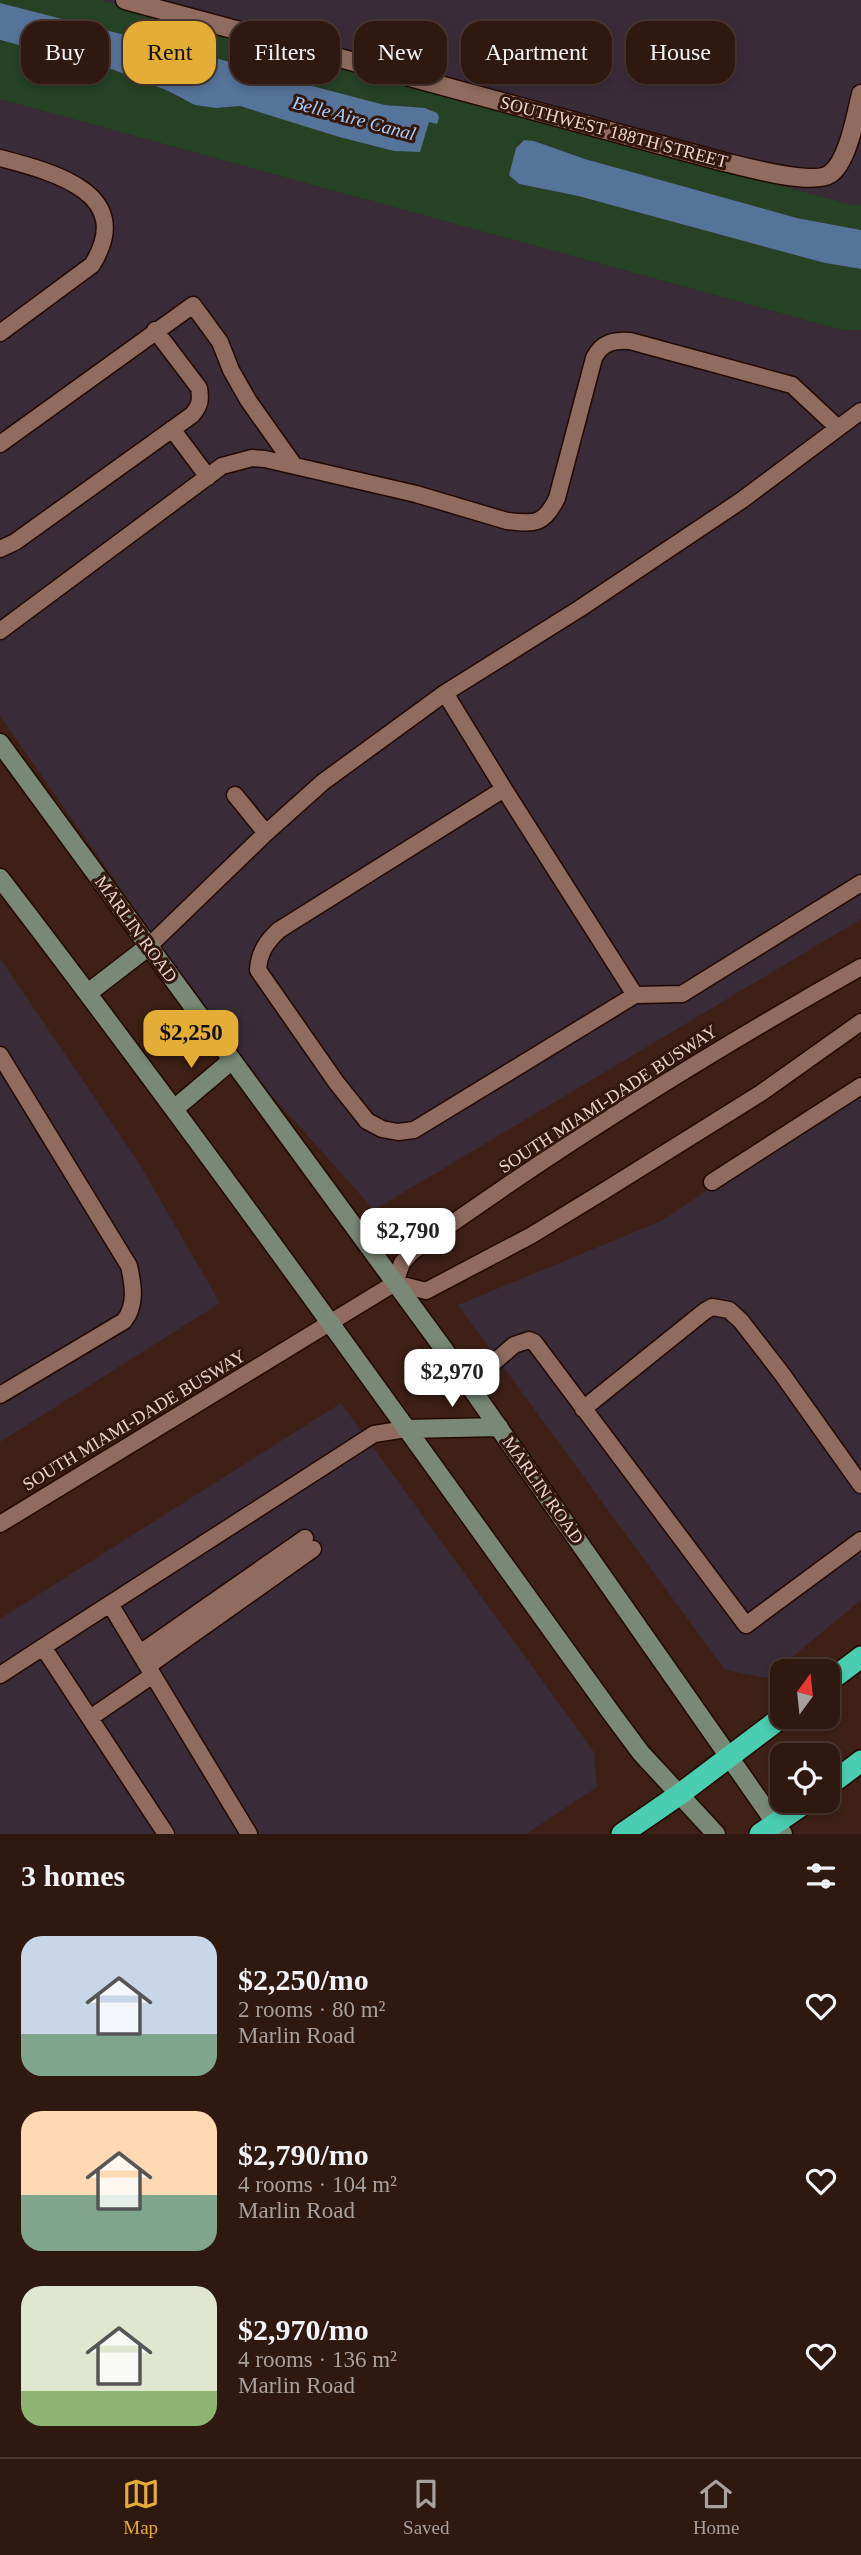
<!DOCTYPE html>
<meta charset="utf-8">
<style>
:root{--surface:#2e1810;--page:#362119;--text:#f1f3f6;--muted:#a7a09f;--line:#493730;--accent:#e4ad35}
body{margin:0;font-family:Georgia,serif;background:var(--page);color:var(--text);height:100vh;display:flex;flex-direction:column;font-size:26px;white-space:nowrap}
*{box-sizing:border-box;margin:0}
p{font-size:23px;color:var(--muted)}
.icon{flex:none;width:38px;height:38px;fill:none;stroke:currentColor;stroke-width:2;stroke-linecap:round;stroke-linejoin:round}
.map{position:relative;height:1834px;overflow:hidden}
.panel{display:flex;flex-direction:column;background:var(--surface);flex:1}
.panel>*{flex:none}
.guide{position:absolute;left:21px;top:21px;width:819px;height:63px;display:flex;gap:14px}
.needle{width:46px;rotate:15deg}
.tools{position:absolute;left:770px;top:1659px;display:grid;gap:14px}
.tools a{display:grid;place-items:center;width:70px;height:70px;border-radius:14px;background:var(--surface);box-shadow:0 4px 10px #0003,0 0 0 2px var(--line);font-size:35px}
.price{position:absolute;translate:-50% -60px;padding:0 16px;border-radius:14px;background:#fff;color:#222;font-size:23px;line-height:46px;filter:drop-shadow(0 2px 4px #0008)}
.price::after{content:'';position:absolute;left:50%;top:42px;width:21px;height:16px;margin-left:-10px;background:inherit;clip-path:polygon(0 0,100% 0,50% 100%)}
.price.current{background:var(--accent);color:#111}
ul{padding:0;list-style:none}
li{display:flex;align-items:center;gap:21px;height:175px;padding:0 21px}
li span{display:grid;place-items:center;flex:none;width:196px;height:140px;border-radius:21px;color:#555}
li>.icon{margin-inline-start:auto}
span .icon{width:84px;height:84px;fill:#fffc;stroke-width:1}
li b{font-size:30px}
h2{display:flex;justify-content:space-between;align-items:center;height:84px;padding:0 21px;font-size:30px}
.pill{padding:0 24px;border-radius:21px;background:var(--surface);box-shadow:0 4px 10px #0003,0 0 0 2px var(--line);font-size:24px;line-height:63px}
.pill.current{background:var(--accent);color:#111}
.tab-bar{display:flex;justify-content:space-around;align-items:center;height:98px;border-top:2px solid var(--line);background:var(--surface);font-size:19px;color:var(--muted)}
.tab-bar a{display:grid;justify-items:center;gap:4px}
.tab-bar .current{color:var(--accent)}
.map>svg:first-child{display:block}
.commercial{fill:#3a2b38}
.green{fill:#254225}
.water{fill:#56739a}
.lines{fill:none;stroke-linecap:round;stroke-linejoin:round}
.lane-casing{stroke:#230902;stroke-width:19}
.street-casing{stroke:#230902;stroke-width:21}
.secondary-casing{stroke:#230902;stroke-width:21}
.highway-casing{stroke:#230902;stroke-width:24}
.lane{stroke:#8f6c5f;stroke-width:16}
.street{stroke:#8f6c5f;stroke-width:18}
.secondary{stroke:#7a8977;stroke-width:18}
.highway{stroke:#4acdb0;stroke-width:21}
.labels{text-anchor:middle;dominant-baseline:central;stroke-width:6;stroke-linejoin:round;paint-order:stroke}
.street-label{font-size:18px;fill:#e9d4cd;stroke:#33170c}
.water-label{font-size:19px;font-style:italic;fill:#a7ccfe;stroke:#33170c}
</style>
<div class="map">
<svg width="861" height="1834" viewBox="0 0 861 1834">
<rect width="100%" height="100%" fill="#3e2016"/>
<!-- commercial -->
<path class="commercial" d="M102,0H861V205H852L543,122Z
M0,99L842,330H861V919L374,1210L242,1062L0,716Z
M0,958L140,1165L220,1303L0,1442Z
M861,1089V1600L767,1678L725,1670L458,1305L661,1221Z
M341,1403L594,1752L597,1787L526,1834H0V1619Z"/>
<!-- green -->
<path class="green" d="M0,0H102L852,205H861V230L797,218L585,159L534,141L524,140L519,143L509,175L519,184L578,196L825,263L861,269V330H842L0,99V40L114,70L166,90L181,99L226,107L240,106L339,137L394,151H403L429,122L436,123L431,109L385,105L266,74L246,66L0,3Z"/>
<!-- water -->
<path class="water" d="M0,3L246,66L266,74L385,105L425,108L437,113L439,117L437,124L429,122L420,152L394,151L339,137L240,106L216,108L195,105L166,90L114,70L0,40Z
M524,140L534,141L585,159L797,218L861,230V269L825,263L578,196L519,184L509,175L516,148Z"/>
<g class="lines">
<!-- lane casing -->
<g class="lane-casing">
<path id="lane" d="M0,158C53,172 137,193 92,265L0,333
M172,429L208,477
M0,444L193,305L220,342L231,370L248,400L294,465
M0,549L15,542L192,415C200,406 201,400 199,388L155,330
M0,631L222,466L252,458L265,459L416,494L507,521C535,524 544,525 557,498L594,358C602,342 614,340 630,341L792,385L837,427
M445,693L504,789L279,930C266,942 259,953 258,970L336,1082L367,1121L382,1129L398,1132L414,1130L635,995L682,994L861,883
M504,789L635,995
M235,795L266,833
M149,946L266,833L323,782L445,693L579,609L742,500L861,411
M0,1055L129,1266C133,1284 137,1305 124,1321L0,1395
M712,1182L861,1086
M395,1283L426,1291L532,1235L604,1191L761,1093L861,1022
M469,1384L514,1345L529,1340L534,1342L746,1625L861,1540
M583,1409L705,1311L712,1307L729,1310L741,1321L782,1374L861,1485
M0,1524L395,1283L402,1263L412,1252C556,1148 707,1054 861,967
M110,1604L249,1834
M140,1653L305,1538
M148,1666L313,1549
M0,1675L43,1647
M90,1718L153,1675
M166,1834L43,1647L374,1434L406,1429"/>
</g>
<!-- street casing -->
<g class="street-casing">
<path id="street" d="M125,0L724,162C745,167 813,186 830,174C848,162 856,114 861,94"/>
</g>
<!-- secondary casing -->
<g class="secondary-casing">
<path id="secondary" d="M0,743L443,1348L783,1834
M0,878C210,1152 410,1434 612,1714L641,1753L716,1834
M88,993L149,946
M174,1109L232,1060
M406,1429L499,1427"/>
</g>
<!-- highway casing -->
<g class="highway-casing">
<path id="highway" d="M828,1682L861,1657
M828,1786L861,1761
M622,1834L680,1794L782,1717
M760,1834L808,1801"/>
</g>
<!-- lane -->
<use href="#lane" class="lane"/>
<!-- street -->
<use href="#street" class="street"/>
<!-- secondary -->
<use href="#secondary" class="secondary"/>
<!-- highway -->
<use href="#highway" class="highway"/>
</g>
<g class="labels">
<!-- street labels -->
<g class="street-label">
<text transform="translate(614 132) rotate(15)">SOUTHWEST 188TH STREET</text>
<text transform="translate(136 929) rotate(54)">MARLIN ROAD</text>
<text transform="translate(608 1099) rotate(-33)">SOUTH MIAMI-DADE BUSWAY</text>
<text transform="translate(134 1420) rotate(-31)">SOUTH MIAMI-DADE BUSWAY</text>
<text transform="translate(543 1490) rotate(55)">MARLIN ROAD</text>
</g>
<!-- water labels -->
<g class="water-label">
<text transform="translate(354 118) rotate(15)">Belle Aire Canal</text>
</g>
</g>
</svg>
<div class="tools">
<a><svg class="needle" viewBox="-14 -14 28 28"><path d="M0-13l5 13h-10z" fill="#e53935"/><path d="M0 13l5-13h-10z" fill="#a7a09f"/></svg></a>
<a><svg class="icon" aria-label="locate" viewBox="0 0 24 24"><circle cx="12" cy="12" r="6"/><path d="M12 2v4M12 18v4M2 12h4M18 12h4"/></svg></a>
</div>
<b class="price current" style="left:191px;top:1070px">$2,250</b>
<b class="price" style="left:408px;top:1268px">$2,790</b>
<b class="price" style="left:452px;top:1409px">$2,970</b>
<div class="guide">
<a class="pill">Buy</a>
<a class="pill current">Rent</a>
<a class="pill">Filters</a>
<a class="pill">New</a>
<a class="pill">Apartment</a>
<a class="pill">House</a>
</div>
</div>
<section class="panel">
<h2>3 homes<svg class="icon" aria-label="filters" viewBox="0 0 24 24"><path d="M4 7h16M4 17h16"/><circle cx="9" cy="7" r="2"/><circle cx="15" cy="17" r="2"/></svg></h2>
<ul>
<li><span style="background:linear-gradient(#c9d6e8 70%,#7fa58c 0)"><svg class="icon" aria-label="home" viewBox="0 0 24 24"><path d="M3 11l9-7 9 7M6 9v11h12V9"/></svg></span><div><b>$2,250/mo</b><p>2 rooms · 80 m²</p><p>Marlin Road</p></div><svg class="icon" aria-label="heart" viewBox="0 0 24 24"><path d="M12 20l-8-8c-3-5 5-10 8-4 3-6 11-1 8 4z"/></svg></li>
<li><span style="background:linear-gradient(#ffd9b3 60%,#7fa58c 0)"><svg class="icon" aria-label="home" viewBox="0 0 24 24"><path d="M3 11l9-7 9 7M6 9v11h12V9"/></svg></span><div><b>$2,790/mo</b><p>4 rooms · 104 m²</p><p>Marlin Road</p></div><svg class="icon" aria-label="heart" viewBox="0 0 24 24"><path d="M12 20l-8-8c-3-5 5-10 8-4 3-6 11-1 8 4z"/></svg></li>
<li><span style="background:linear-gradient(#dfe7d0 75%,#8fb573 0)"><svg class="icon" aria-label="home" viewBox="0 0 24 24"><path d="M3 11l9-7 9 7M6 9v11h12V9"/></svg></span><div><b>$2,970/mo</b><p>4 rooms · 136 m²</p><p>Marlin Road</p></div><svg class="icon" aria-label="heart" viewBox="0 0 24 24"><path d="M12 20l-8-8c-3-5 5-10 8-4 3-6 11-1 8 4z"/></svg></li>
</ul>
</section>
<nav class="tab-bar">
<a class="current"><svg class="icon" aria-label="map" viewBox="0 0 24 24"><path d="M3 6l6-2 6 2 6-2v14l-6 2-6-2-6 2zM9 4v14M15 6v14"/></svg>Map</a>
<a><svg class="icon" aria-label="saved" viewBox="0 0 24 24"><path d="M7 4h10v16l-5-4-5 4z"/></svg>Saved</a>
<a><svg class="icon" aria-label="home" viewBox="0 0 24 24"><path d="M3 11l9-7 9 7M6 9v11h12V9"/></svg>Home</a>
</nav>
